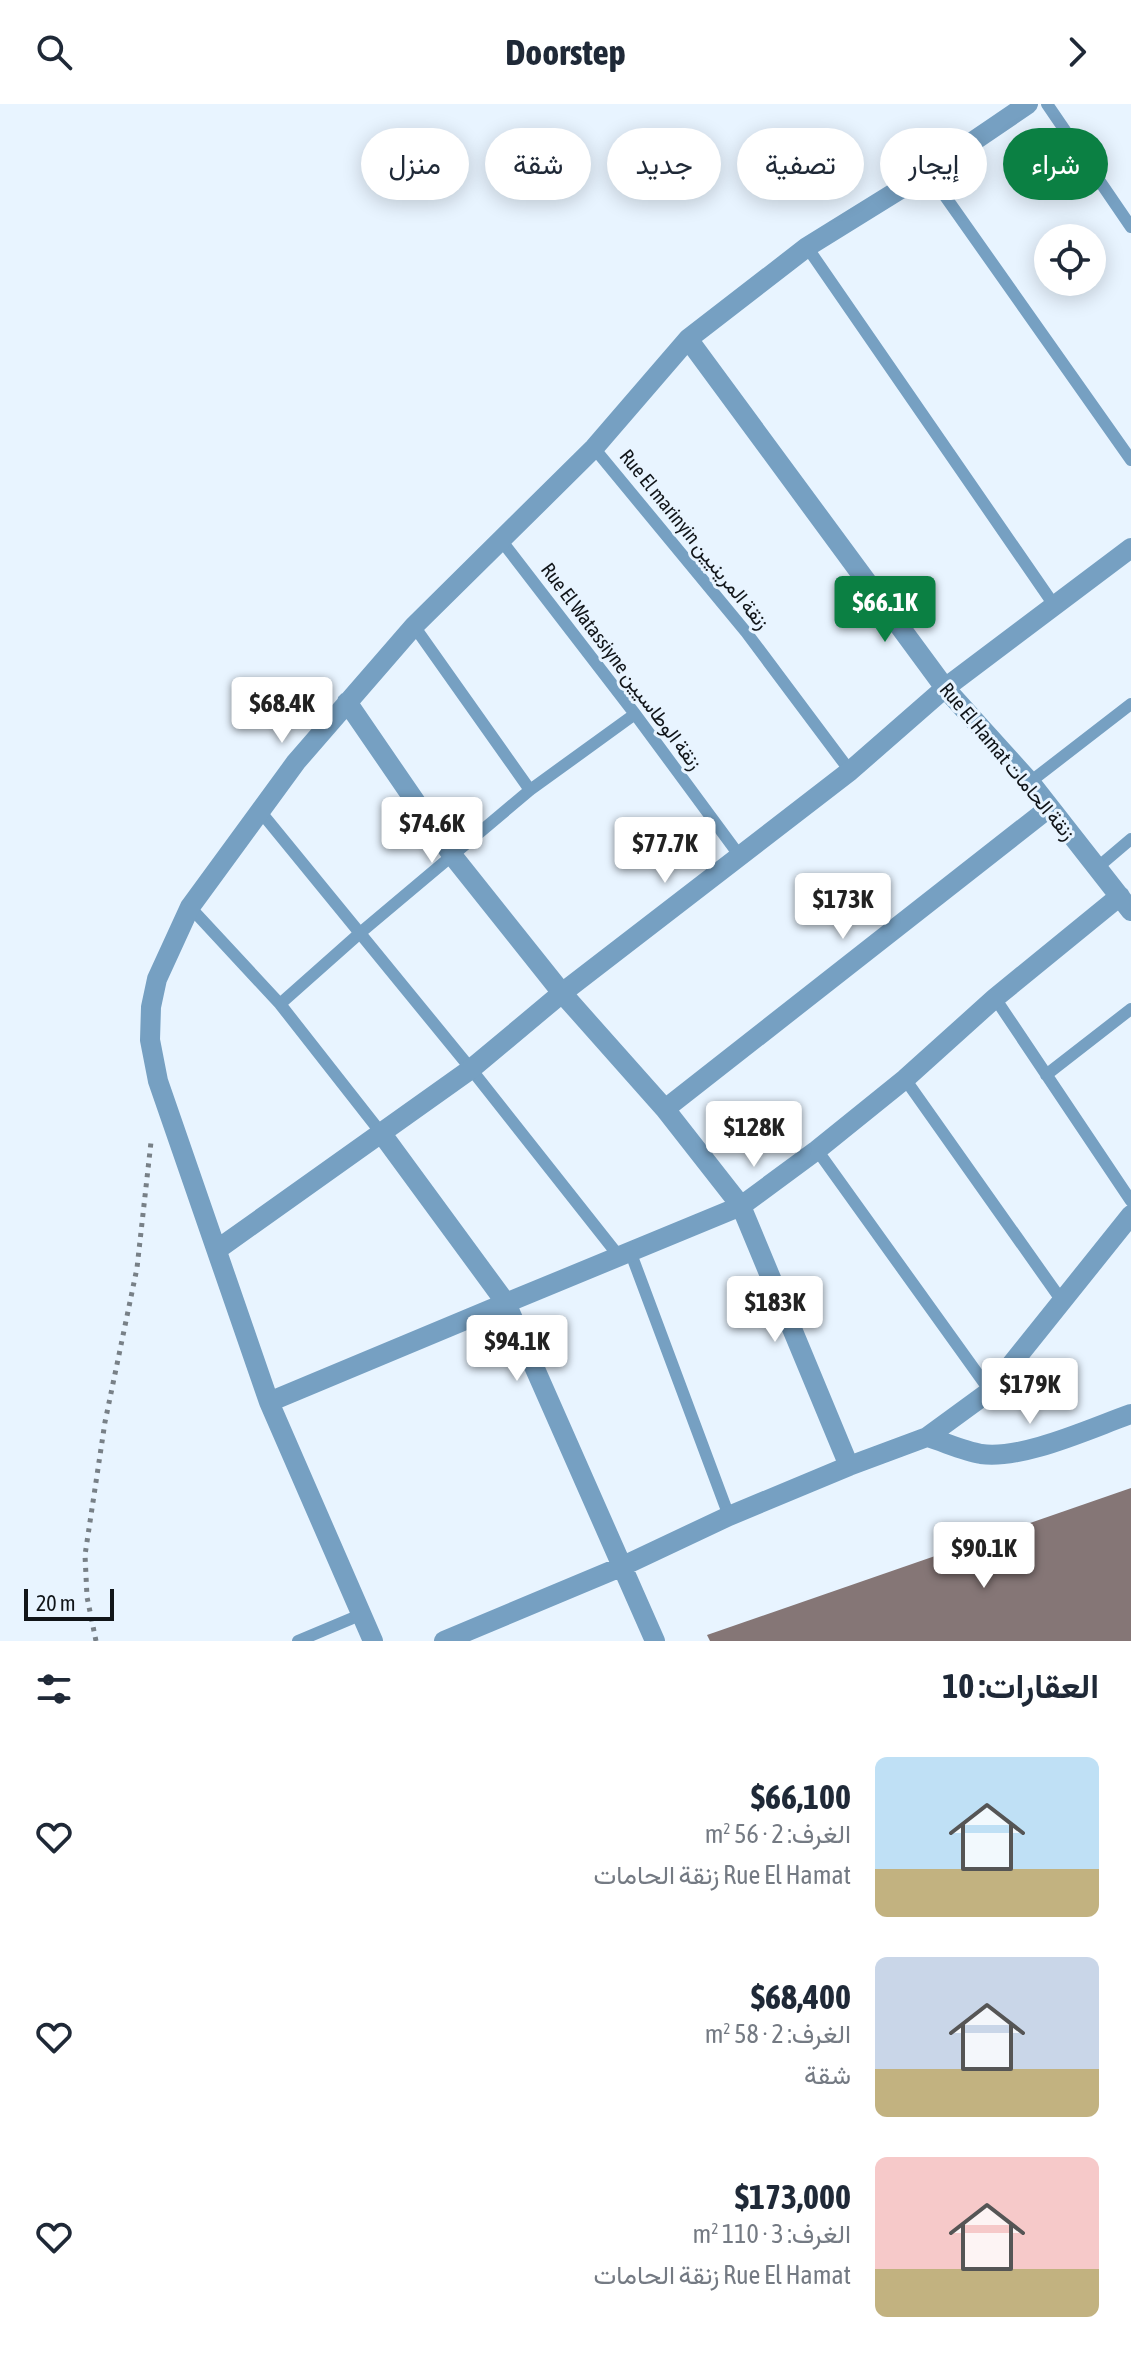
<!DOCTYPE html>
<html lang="ar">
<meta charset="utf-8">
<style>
:root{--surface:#fff;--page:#f6f6f7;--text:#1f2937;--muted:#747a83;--accent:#0b8043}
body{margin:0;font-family:"Asap Condensed",Vazirmatn,sans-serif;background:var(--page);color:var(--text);direction:rtl;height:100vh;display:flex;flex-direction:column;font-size:30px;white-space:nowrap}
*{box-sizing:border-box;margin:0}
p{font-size:26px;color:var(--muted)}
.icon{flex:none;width:44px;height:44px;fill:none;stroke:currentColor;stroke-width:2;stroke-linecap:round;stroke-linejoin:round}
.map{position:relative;height:1537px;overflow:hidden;direction:ltr}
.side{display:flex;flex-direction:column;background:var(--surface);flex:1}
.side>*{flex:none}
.guide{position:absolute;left:24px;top:24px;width:1084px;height:72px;direction:rtl;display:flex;gap:16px}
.tools{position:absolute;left:1034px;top:120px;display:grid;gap:16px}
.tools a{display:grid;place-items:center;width:72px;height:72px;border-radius:50%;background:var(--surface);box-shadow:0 4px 20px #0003;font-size:40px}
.scale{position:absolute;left:24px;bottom:20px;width:90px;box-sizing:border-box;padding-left:8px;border:4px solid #111519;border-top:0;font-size:22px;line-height:28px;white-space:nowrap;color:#111519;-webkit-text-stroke:6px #e8f4ff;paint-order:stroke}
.price{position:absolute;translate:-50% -68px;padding:0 18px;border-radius:8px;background:#fff;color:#222;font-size:26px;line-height:52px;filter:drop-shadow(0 2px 4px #0008)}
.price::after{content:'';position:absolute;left:50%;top:48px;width:24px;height:18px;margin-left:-12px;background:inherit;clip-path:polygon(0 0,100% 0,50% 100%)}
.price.current{background:var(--accent);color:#fff}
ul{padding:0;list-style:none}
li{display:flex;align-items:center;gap:24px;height:200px;padding:0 32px}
li span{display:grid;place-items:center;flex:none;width:224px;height:160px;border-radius:12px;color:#555}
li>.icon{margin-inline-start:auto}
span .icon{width:96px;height:96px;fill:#fffc;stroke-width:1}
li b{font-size:34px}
h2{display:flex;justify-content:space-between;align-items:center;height:96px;padding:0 32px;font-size:34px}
.tag{padding:0 28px;border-radius:36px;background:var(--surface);box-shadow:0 4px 20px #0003;font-size:28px;line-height:72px}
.tag.current{background:var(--accent);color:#fff}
header{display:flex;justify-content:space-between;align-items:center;height:104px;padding:0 32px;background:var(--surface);font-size:36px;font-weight:700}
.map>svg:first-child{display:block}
.building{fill:#857676}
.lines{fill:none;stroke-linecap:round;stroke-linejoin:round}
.path{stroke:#788087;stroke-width:5;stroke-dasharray:4 6;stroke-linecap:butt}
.service{stroke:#76a0c2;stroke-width:12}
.minor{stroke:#76a0c2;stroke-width:20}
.labels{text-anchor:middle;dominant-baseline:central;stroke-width:6;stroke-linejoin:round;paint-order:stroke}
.street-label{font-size:20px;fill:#111519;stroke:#e8f4ff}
</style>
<header><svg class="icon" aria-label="forward" viewBox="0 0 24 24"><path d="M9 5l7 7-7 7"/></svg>Doorstep<svg class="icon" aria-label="search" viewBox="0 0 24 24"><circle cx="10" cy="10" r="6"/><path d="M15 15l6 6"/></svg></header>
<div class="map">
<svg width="1131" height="1537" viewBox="0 0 1131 1537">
<rect width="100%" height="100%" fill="#e8f4ff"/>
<!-- building -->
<path class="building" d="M1131,1384V1537H710L707,1531Z"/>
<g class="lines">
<!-- path -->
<path class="path" d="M96,1537L87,1493L85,1451L105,1318L137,1164L151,1038"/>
<!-- service -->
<path class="service" d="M1047,0L1131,123
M928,68L1131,356
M807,143L1054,501
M594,344L746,528L850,667
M501,436L635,610L739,751
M414,522L530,686
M1030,678L1131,600
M260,707L471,965L618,1151
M1098,763L1131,735
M190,803L280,900L382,1030
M995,894L1131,1097
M280,900L360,829L530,686L635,610
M1046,971L1131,905
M905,975L1062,1197
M817,1046L990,1287
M630,1147L729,1412
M298,1537L360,1511"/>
<!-- minor -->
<path class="minor" d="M688,235L945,584L1030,678L1131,807
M347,598L452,751L562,889L665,1005L741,1102L849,1362
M665,1005L1049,704
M382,1030L506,1199L741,1102L817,1046L905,975L995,894L1120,792
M218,1145L471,965L562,889L850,667L945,584L1131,444
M269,1298L506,1199L655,1537
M927,1333C944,1338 964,1347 981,1350C1023,1356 1091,1324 1131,1310
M373,1537L269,1298L158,977L150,936L151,903L157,875L190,803L296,658L414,522L594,344L688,235L807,143L928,68L1028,0
M444,1537L623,1462L729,1412L849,1362L927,1333L990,1287L1131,1111"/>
</g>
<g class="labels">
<!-- street labels -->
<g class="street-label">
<text transform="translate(695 435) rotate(51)">Rue El marinyin زنقة المرينيين</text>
<text transform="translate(622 562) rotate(53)">Rue El Watassiyne زنقة الوطاسيين</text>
<text transform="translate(1008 657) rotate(50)">Rue El Hamat زنقة الحامات</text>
</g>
</g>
</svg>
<div class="tools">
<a><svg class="icon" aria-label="locate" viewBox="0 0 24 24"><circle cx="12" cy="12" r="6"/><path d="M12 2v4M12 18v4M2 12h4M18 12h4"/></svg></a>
</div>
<div class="scale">20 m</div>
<b class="price current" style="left:885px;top:540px">$66.1K</b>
<b class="price" style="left:282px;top:641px">$68.4K</b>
<b class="price" style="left:432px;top:761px">$74.6K</b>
<b class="price" style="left:665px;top:781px">$77.7K</b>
<b class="price" style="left:843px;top:837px">$173K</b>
<b class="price" style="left:754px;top:1065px">$128K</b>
<b class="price" style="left:775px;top:1240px">$183K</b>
<b class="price" style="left:517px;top:1279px">$94.1K</b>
<b class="price" style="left:1030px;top:1322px">$179K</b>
<b class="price" style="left:984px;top:1486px">$90.1K</b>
<div class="guide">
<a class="tag current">شراء</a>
<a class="tag">إيجار</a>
<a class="tag">تصفية</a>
<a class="tag">جديد</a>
<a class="tag">شقة</a>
<a class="tag">منزل</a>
</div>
</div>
<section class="side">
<h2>العقارات: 10<svg class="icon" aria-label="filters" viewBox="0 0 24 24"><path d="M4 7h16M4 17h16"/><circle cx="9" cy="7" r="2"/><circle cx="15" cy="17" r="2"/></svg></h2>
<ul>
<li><span style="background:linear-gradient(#bfe0f5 70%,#c2b280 0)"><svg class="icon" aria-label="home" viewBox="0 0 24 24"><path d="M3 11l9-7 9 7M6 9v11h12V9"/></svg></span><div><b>$66,100</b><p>الغرف: 2 · 56 m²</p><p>Rue El Hamat زنقة الحامات</p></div><svg class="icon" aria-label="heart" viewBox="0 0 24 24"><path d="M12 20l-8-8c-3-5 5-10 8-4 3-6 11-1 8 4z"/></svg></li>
<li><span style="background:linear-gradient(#c9d6e8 70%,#c2b280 0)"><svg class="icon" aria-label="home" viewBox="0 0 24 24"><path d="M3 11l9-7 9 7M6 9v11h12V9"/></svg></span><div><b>$68,400</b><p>الغرف: 2 · 58 m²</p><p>شقة</p></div><svg class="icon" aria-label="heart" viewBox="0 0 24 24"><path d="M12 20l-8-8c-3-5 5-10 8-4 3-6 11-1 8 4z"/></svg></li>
<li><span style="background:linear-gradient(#f6c9c9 70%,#c2b280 0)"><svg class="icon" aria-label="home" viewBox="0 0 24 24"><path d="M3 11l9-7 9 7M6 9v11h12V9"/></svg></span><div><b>$173,000</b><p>الغرف: 3 · 110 m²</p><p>Rue El Hamat زنقة الحامات</p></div><svg class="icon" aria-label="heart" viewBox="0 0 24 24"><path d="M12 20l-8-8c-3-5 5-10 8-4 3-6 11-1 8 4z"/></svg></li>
</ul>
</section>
